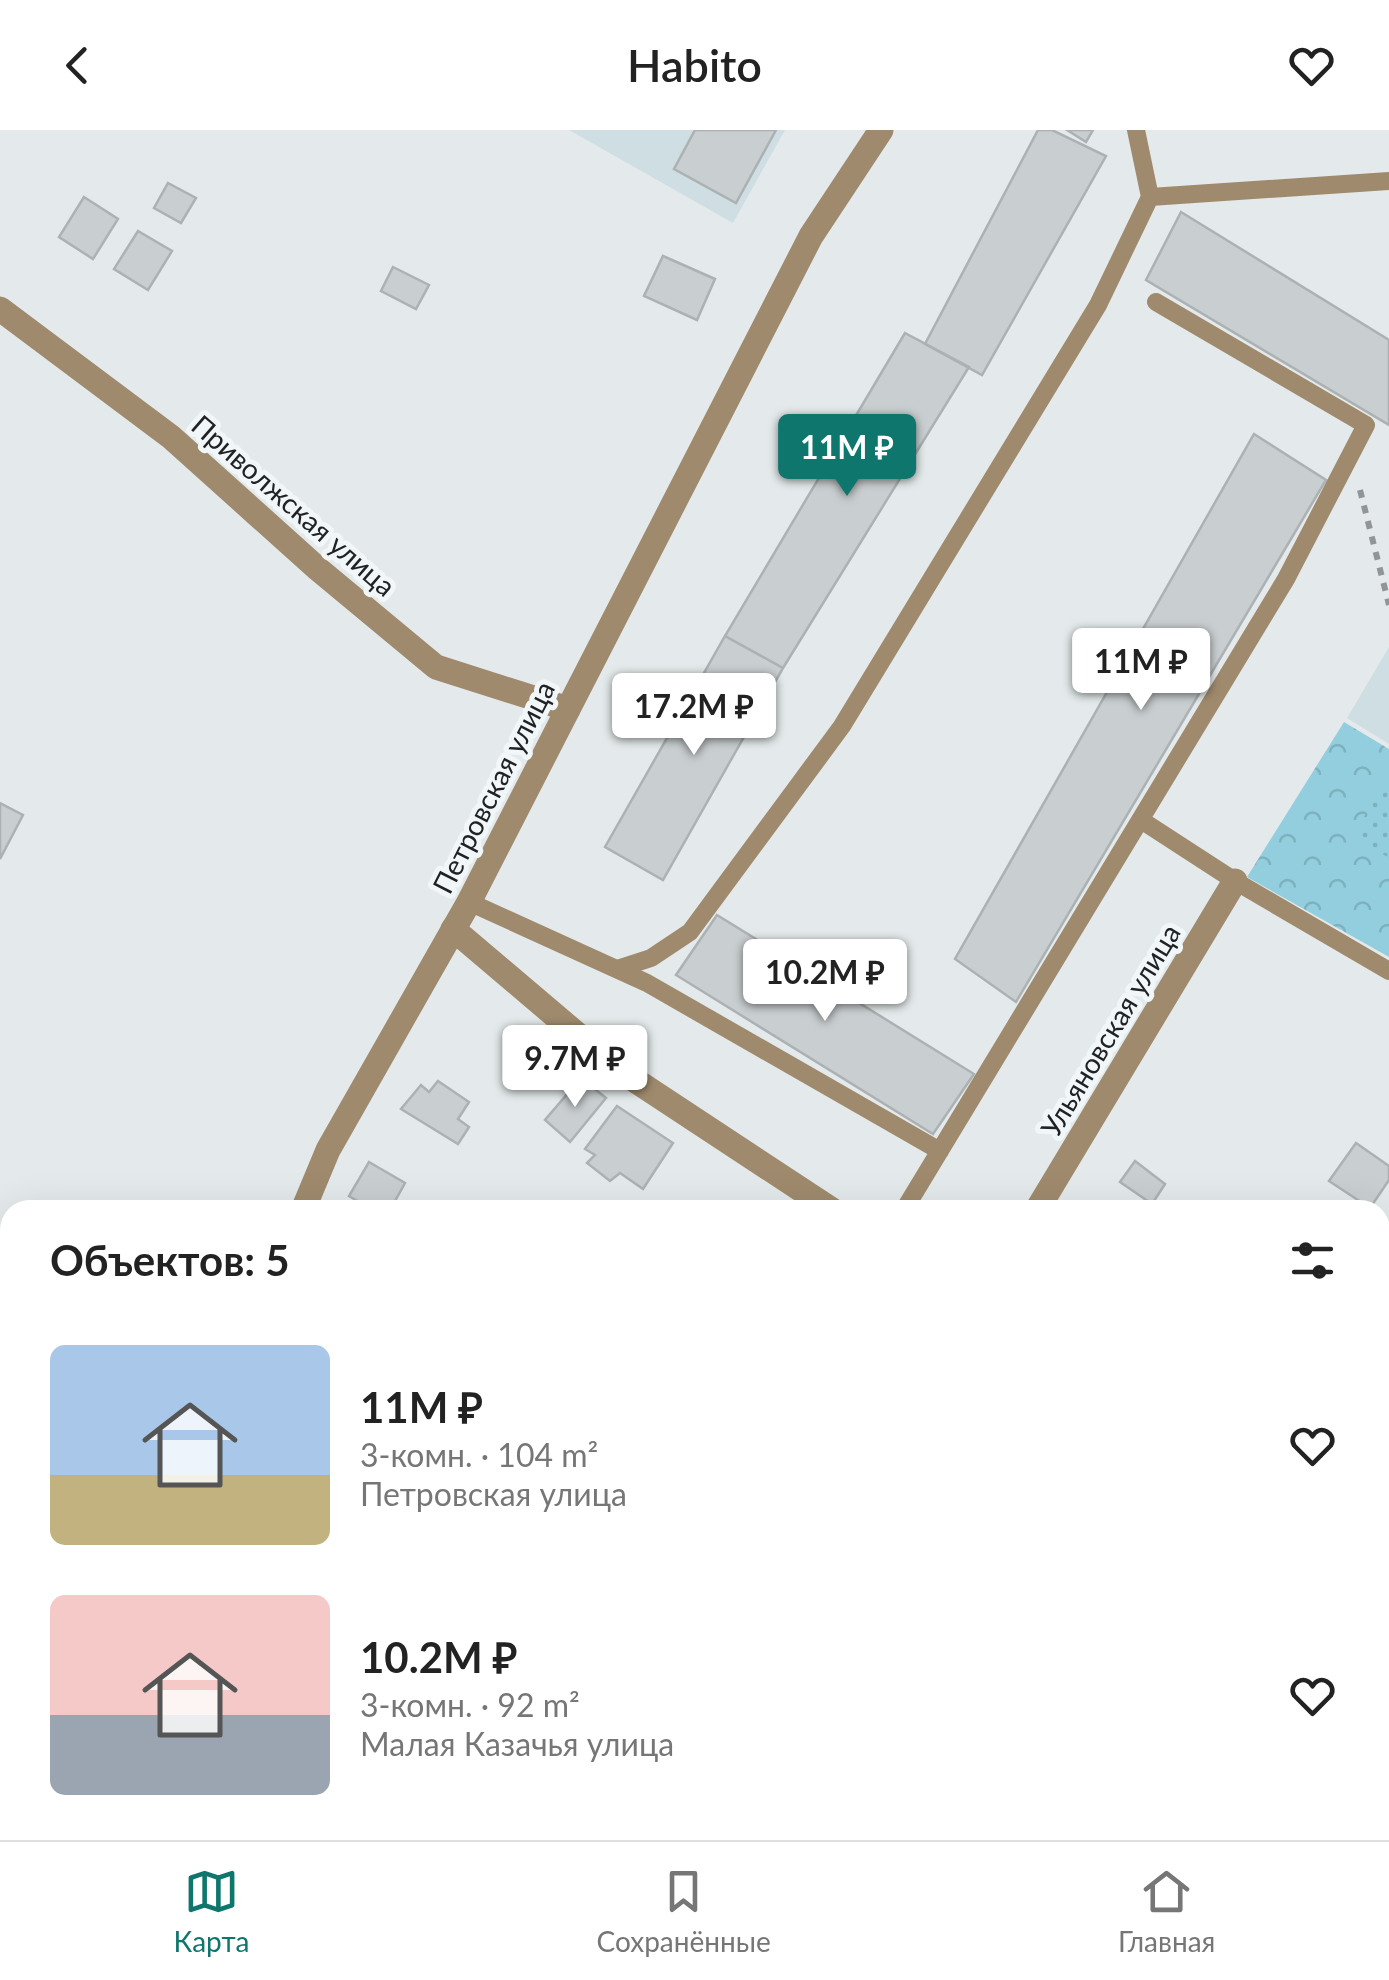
<!DOCTYPE html>
<html lang="ru">
<meta charset="utf-8">
<style>
:root{--surface:#fff;--page:#f2f2f2;--text:#222;--muted:#767676;--line:#e0e0e0;--accent:#0f766e}
body{margin:0;font-family:Lato,sans-serif;background:var(--page);color:var(--text);height:100vh;display:flex;flex-direction:column;font-size:38px;white-space:nowrap}
*{box-sizing:border-box;margin:0}
p{font-size:32px;color:var(--muted)}
.icon{flex:none;width:55px;height:55px;fill:none;stroke:currentColor;stroke-width:2;stroke-linecap:round;stroke-linejoin:round}
.map{position:relative;flex:1;overflow:hidden}
.details{position:absolute;left:0px;top:1070px;width:1390px;height:640px;display:flex;flex-direction:column;background:var(--surface);border-radius:30px 30px 0 0;box-shadow:0 10px 40px #0002}
.details>*{flex:none}
.price{position:absolute;translate:-50% -85px;padding:0 22px;border-radius:10px;background:#fff;color:#222;font-size:32px;line-height:65px;filter:drop-shadow(0 2px 5px #0008)}
.price::after{content:'';position:absolute;left:50%;top:60px;width:30px;height:22px;margin-left:-15px;background:inherit;clip-path:polygon(0 0,100% 0,50% 100%)}
.price.active{background:var(--accent);color:#fff}
ul{padding:0;list-style:none}
li{display:flex;align-items:center;gap:30px;height:250px;padding:0 50px}
li span{display:grid;place-items:center;flex:none;width:280px;height:200px;border-radius:15px;color:#555}
li>.icon{margin-inline-start:auto}
span .icon{width:120px;height:120px;fill:#fffc;stroke-width:1}
li b{font-size:42px}
h2{display:flex;justify-content:space-between;align-items:center;height:120px;padding:0 50px;font-size:42px}
header{display:flex;justify-content:space-between;align-items:center;height:130px;padding:0 50px;background:var(--surface);font-size:45px;font-weight:600}
.tab-bar{display:flex;justify-content:space-around;align-items:center;height:140px;border-top:2px solid var(--line);background:var(--surface);font-size:28px;color:var(--muted)}
.tab-bar a{display:grid;justify-items:center;gap:5px}
.tab-bar .active{color:var(--accent)}
.map>svg:first-child{display:block}
.built{fill:#cfdee2}
.forest{fill:url(#forest-crowns)}
.park{fill:url(#park-dots)}
.building{fill:#c9ced0;stroke:#acb2b3;stroke-width:2.5}
.lines{fill:none;stroke-linecap:round;stroke-linejoin:round}
.path{stroke:#919596;stroke-width:6;stroke-dasharray:8 8;stroke-linecap:butt}
.service{stroke:#9f8a6d;stroke-width:18}
.minor{stroke:#9f8a6d;stroke-width:25}
.tertiary{stroke:#9f8a6d;stroke-width:25}
.labels{text-anchor:middle;dominant-baseline:central;stroke-width:10;stroke-linejoin:round;paint-order:stroke}
.street-label{font-size:28px;fill:#202223;stroke:#f1f7f9}
</style>
<header><svg class="icon" aria-label="back" viewBox="0 0 24 24"><path d="M15 5l-7 7 7 7"/></svg>Habito<svg class="icon" aria-label="heart" viewBox="0 0 24 24"><path d="M12 20l-8-8c-3-5 5-10 8-4 3-6 11-1 8 4z"/></svg></header>
<div class="map">
<svg width="1389" height="1710" viewBox="0 0 1389 1710">
<defs>
<pattern id="forest-crowns" width="20" height="18" patternUnits="userSpaceOnUse" patternTransform="scale(2.5)"><rect width="20" height="18" fill="#92cede"/><path d="M2 6a3 3 0 1 1 6 0M12 15a3 3 0 1 1 6 0" fill="none" stroke="#7eb1be"/></pattern>
<pattern id="park-dots" width="8" height="8" patternUnits="userSpaceOnUse" patternTransform="scale(2.5)"><rect width="8" height="8" fill="#92cede"/><path d="M2 2h.1M6 6h.1" fill="none" stroke="#7eb1be" stroke-width="1.8" stroke-linecap="round"/></pattern>
</defs>
<rect width="100%" height="100%" fill="#e4eaeb"/>
<!-- built -->
<path class="built" d="M569,0H785L733,93Z
M1389,517V614L1347,588Z
M10,1127V1212L0,1233V1129Z
M0,1256L10,1260V1422L0,1445Z"/>
<!-- forest -->
<path class="forest" d="M1344,592L1389,619V827L1247,747Z"/>
<!-- park -->
<path class="park" d="M1384,652L1389,655V728L1353,706Z"/>
<!-- building -->
<path class="building" d="M695,0H776L736,73L674,39Z
M1038,0H1052L1106,26L982,245L925,214Z
M1067,0H1093L1086,12Z
M168,53L196,68L181,93L154,78Z
M84,67L118,89L93,129L59,107Z
M1181,82L1389,210V295L1146,150Z
M138,101L172,121L148,160L114,139Z
M663,126L715,149L697,190L644,166Z
M393,137L429,155L416,179L381,161Z
M905,203L969,237L783,538L725,506Z
M1254,304L1326,350L1016,872L955,829Z
M725,506L783,538L663,750L605,717Z
M0,673L23,685L0,729Z
M717,785L974,944L933,1004L676,845Z
M581,948L606,968L570,1012L545,990Z
M438,951L469,972L458,989L469,997L458,1014L401,979L421,955L429,962Z
M617,976L673,1013L643,1059L620,1043L610,1051L587,1033L595,1025L585,1019Z
M1356,1013L1389,1036V1050L1370,1078L1329,1051Z
M1135,1031L1165,1054L1152,1074L1120,1052Z
M369,1032L405,1053L390,1080H373L349,1066Z
M1389,1518V1591L1388,1593L1380,1588V1529Z
M987,1700H1045L1041,1710H997L985,1705Z
M1261,1700H1324L1318,1710H1255Z"/>
<g class="lines">
<!-- path -->
<path class="path" d="M1360,360L1389,475
M1380,1358L1389,1361
M1380,1434L1389,1446"/>
<!-- service -->
<path class="service" d="M1150,67L1389,51
M1141,690L1235,751L1389,841
M469,772L647,853L940,1021
M617,839L651,828L690,802L842,596L1098,175L1150,67L1136,0
M904,1080L1286,449L1366,295L1156,172
M0,1151L10,1150"/>
<!-- minor -->
<path class="minor" d="M0,179L171,307L318,439L436,537L568,579
M453,799L618,939L832,1080
M1037,1080L1235,751
M1380,1254L1389,1245
M1181,1700L1198,1710"/>
<!-- tertiary -->
<path class="tertiary" d="M303,1080L328,1020L469,772L811,106L881,0
M33,1710L38,1700"/>
</g>
<g class="labels">
<!-- street labels -->
<g class="street-label">
<text transform="translate(294 375) rotate(41)">Приволжская улица</text>
<text transform="translate(493 657) rotate(-63)">Петровская улица</text>
<text transform="translate(1110 900) rotate(-59)">Ульяновская улица</text>
</g>
</g>
</svg>
<b class="price active" style="left:847px;top:369px">11M ₽</b>
<b class="price" style="left:1141px;top:583px">11M ₽</b>
<b class="price" style="left:694px;top:628px">17.2M ₽</b>
<b class="price" style="left:825px;top:894px">10.2M ₽</b>
<b class="price" style="left:575px;top:980px">9.7M ₽</b>
<section class="details">
<h2>Объектов: 5<svg class="icon" aria-label="filters" viewBox="0 0 24 24"><path d="M4 7h16M4 17h16"/><circle cx="9" cy="7" r="2"/><circle cx="15" cy="17" r="2"/></svg></h2>
<ul>
<li><span style="background:linear-gradient(#a9c7e8 65%,#c2b280 0)"><svg class="icon" aria-label="home" viewBox="0 0 24 24"><path d="M3 11l9-7 9 7M6 9v11h12V9"/></svg></span><div><b>11M ₽</b><p>3-комн. · 104 m²</p><p>Петровская улица</p></div><svg class="icon" aria-label="heart" viewBox="0 0 24 24"><path d="M12 20l-8-8c-3-5 5-10 8-4 3-6 11-1 8 4z"/></svg></li>
<li><span style="background:linear-gradient(#f6c9c9 60%,#9aa5b1 0)"><svg class="icon" aria-label="home" viewBox="0 0 24 24"><path d="M3 11l9-7 9 7M6 9v11h12V9"/></svg></span><div><b>10.2M ₽</b><p>3-комн. · 92 m²</p><p>Малая Казачья улица</p></div><svg class="icon" aria-label="heart" viewBox="0 0 24 24"><path d="M12 20l-8-8c-3-5 5-10 8-4 3-6 11-1 8 4z"/></svg></li>
</ul>
</section>
</div>
<nav class="tab-bar">
<a class="active"><svg class="icon" aria-label="map" viewBox="0 0 24 24"><path d="M3 6l6-2 6 2 6-2v14l-6 2-6-2-6 2zM9 4v14M15 6v14"/></svg>Карта</a>
<a><svg class="icon" aria-label="saved" viewBox="0 0 24 24"><path d="M7 4h10v16l-5-4-5 4z"/></svg>Сохранённые</a>
<a><svg class="icon" aria-label="home" viewBox="0 0 24 24"><path d="M3 11l9-7 9 7M6 9v11h12V9"/></svg>Главная</a>
</nav>
